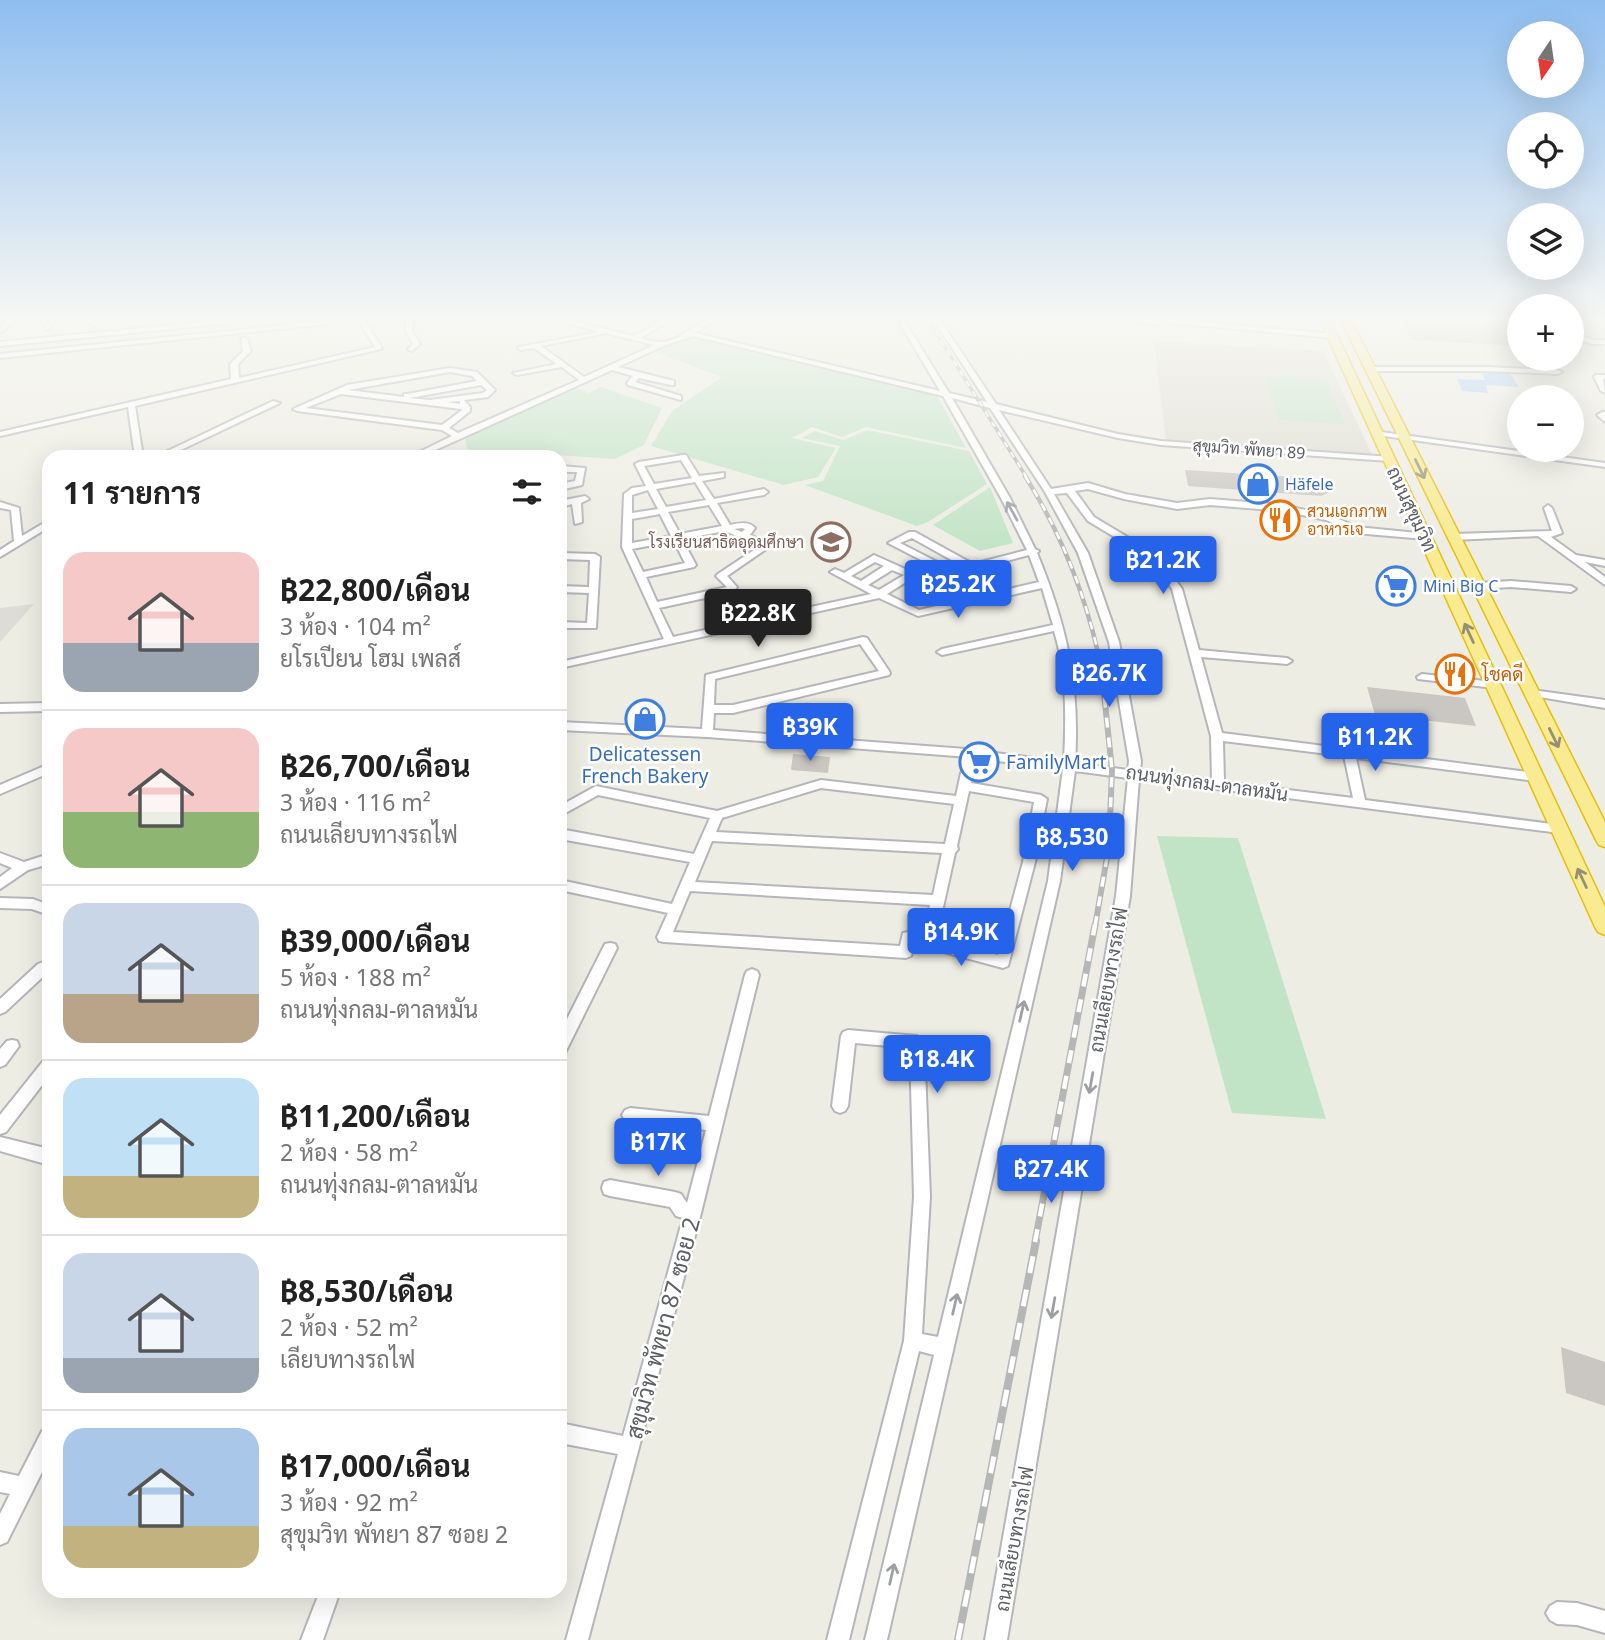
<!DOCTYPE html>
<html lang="th">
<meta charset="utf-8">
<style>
:root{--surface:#fff;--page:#f6f6f6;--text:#222;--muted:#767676;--line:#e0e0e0;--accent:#2563eb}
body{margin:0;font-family:"Noto Sans",Sarabun,sans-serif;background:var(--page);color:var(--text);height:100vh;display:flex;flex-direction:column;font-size:26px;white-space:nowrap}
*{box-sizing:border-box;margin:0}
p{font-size:23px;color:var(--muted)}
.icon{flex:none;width:38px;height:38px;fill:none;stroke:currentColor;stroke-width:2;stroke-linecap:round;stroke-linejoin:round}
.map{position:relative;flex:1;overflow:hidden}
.panel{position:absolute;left:42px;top:450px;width:525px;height:1148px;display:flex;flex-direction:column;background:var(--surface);border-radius:21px;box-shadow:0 7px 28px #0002}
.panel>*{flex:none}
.needle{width:46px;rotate:193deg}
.tools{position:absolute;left:1507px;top:21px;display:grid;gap:14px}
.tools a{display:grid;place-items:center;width:77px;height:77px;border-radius:50%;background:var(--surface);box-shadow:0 7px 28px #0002;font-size:35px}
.price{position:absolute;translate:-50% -60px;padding:0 16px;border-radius:7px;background:var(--accent);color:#fff;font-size:23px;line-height:46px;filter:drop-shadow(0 2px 4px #0008)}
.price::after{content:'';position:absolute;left:50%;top:42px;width:21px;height:16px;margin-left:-10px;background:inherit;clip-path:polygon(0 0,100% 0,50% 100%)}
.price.current{background:#222;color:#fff}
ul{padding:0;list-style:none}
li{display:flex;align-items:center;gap:21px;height:175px;padding:0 21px}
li+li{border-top:2px solid var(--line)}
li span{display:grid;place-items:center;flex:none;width:196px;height:140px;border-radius:21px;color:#555}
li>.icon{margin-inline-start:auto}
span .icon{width:84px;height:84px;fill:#fffc;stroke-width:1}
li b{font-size:30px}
h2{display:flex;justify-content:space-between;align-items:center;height:84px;padding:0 21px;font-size:30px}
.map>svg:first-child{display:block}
.industrial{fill:#dddcd6}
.education{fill:#dedcd2}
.green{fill:#c2e4c6}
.water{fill:#a7ccfb}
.building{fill:#cac7c2}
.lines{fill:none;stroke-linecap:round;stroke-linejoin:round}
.minor-casing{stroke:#b5b6bb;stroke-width:4}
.highway-casing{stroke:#e7be0b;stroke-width:3}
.minor{fill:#fff;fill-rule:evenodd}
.highway{fill:#f8eb91;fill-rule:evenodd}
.rail-far4-casing{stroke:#b5b6b6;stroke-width:3.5}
.rail-far3-casing{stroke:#b5b6b6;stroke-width:4.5}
.rail-far2-casing{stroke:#b5b6b6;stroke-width:6}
.rail-far1-casing{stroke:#b5b6b6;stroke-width:7}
.rail-casing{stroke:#b5b6b6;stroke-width:8}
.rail-far4{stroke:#fff;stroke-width:2;stroke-dasharray:6;stroke-linecap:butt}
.rail-far3{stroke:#fff;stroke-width:2.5;stroke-dasharray:8;stroke-linecap:butt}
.rail-far2{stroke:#fff;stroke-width:3.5;stroke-dasharray:10;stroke-linecap:butt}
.rail-far1{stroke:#fff;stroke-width:4.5;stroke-dasharray:13;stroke-linecap:butt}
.rail{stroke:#fff;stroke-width:5;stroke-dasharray:17;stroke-linecap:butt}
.oneway{stroke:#939074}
.oneway2{stroke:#9d9fa2}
.labels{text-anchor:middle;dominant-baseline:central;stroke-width:5;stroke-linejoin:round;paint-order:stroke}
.far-street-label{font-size:16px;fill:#5c5f64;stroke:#fff}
.far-shop-label{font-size:16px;fill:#366cbe;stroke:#fff;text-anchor:start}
.far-food-label{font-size:16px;fill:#c56008;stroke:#fff;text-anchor:start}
.far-education-label{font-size:16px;fill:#785e54;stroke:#fff;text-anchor:end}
.street-label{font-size:19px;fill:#5c5f64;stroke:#fff}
.food-label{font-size:19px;fill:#c56008;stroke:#fff;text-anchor:start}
.shop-label{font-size:19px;fill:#366cbe;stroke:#fff}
.near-street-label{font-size:23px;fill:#5c5f64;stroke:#fff}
</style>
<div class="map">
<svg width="1605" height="1640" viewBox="0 0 1605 1640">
<rect width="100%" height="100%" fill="#eeede4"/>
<!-- industrial -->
<path class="industrial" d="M34,604L0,642V608Z"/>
<!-- education -->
<path class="education" d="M1154,341L1323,351L1372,454L1166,440Z"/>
<!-- green -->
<path class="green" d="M687,337L937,396L966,448L866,427L842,437L812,427L792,438L836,448L818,477L784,485L651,446L672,411L722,377L655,352Z
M1264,376L1326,380L1345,424L1279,420Z
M601,387L662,408L644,445L615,459L467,449L465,436L575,388L589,393Z
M867,430L969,451L987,484L928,522L917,526L805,485L823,481L840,446L802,438L815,431L843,440Z
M990,487L1013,543L980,551L933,525Z
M1157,836L1238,838L1326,1119L1232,1113Z"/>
<!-- water -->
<path class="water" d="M1481,371L1509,372L1519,387L1486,385L1488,393L1462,391L1457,379L1485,380Z"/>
<!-- building -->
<path class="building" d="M1401,320H1519V346L1412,340Z
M1185,470L1314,478L1326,482L1332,491L1321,496L1188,486Z
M1367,687L1465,698L1476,726L1375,715Z
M793,754L830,757L828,773L791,770Z
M1561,1347L1605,1362V1406L1566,1393Z"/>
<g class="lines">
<!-- minor casing -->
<g class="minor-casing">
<path id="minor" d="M7,320H13L4,331L0,332V328Z
M51,320H57L49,329H45L44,328Z
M95,320H101L95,326L92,324Z
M224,320H245L242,322L0,346V342Z
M358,320H364L382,348L381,349L135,406L143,457H135L128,407L0,436V432L231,379L230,364L243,351L241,339L244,337L247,339L251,351L238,364L239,378L375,347Z
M406,320H412V331L420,344L412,351L408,349L413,344L406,331Z
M557,320H567L634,336L663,320H671L641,338C646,339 652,342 658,342C680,344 694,320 715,320L695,333L940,391L898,320H904L949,393L987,402L934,320H940L996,404L1118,434L1161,441L1392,457L1393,459L1389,461L1161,445L1118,438L999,410L1051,489L1088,483L1125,494L1177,503L1210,499L1283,505L1332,516L1357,527L1428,534L1430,536L1425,539L1355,533L1326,520L1283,511L1210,505L1177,509L1124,499L1088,489L1075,491L1094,517L1159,556L1182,589L1199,650L1287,658L1292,661L1287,664L1201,657L1222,733L1536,773L1542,777L1536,781L1356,758L1365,800L1560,825L1566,829L1560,833L1139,779L1130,896L1007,1640H985L1116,896L1128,778L1075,771L1060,881L887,1640H865L934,1355L919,1351L849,1640H827L904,1341L914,1197L910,1048L855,1043L848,1106L845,1111L840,1113L835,1111L832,1106L841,1036L843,1032L848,1030L917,1036L922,1038L924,1042L930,1197L922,1334L938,1337L1048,881L1063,769L980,759C979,768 973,774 971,783L1041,795L1047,799L1035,862L1008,966L1003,968L914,944L911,956L906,958L664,942L659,941L657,937L668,913L560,890V880L672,904L690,862L560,839V829L694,854L710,818L598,795L560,816V806L596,786L717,811L821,780L956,796L961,773L967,765L969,757L707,737L560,730V722L702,729L706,675L863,637L867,638L889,671L890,673L889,675L733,713H714L713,730L966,749L1064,762C1066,718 1067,673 1054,631L942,655L937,652L942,649L1053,625L1042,588L918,616L879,598L560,668V662L664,639L622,547L624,494L632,488L646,486L635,464L639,462L683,455H686L699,476L724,473V477L702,481L714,499L764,489L768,492L764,495L717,503L730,525C740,523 748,521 755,528L750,535L772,545L727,576L737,587L734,591L713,596L732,624L871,594L830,572L835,569L844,573L874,555L914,573V577L887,594L919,610L1039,582L1029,555L952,576L888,543L909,532H915L973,564L1027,550L1001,498L943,396L693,336L663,346L618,367L674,381V385H671L639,378L635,382L681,396V400L628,385L627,383L633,376L612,370L420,457H409L452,436L442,430L297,411L293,409L347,385L450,368L477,372L495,390L488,397L464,400L470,407V411L449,428L458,433L579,380L562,367L517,375L513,373L557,364L534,348L521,350L518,348L519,347L599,332ZM606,333L654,345L584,377L541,346ZM450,372L472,376L477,381L407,394H404V397L348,390ZM481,385L487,390L483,393L430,400L409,398ZM341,394L461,409L462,410L442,425L306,408ZM952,398L990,408L1045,492L1078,553L1109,642L1129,761L1128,770L1075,763C1080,684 1067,626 1037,553L1039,551L1035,549L1010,498ZM460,401V404L447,402ZM681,460L692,478L654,484L644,466ZM695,482L706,500L666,507L656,489ZM648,490L658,509L632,513V495ZM1067,493L1088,521L1153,560L1172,589L1211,736L1212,780L1140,771L1141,761L1119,642L1088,553L1054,494ZM709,505L722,526L680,534L668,512ZM660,514L671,536L632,543V519ZM742,528L745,529L742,532L734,529ZM725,531L760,546L718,574L716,576L727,587L657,602L646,577L694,567L696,565L682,539ZM912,538L964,567L953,570L900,543ZM674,541L685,563L643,572L632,549ZM875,562L884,566L861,581L851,576ZM892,570L904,575L879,590L868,585ZM705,598L723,626L673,637L659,608ZM860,644L879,671L733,705H714L715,679ZM1223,741L1344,756L1353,798L1224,782ZM821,788L954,804L945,844L716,832L722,818ZM969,791L1034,802L1023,862L998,955L936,939L955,853L958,849L957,846ZM712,841L942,853L933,895L695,882ZM690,891L930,905L923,936L908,932L903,933L900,946L673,932Z
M1129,320H1178L1333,334L1336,336L1333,338L1161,322L1158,324L1132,322Z
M327,321L330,323L329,324L0,358V354Z
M1572,333L1593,340H1605V344H1592L1572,337Z
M1367,367H1487L1558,370L1562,372L1558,374L1487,371H1367Z
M1595,375H1605V379H1603L1605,393L1601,391L1594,377Z
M273,401L280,403L166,457H155Z
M1602,412H1605V422L1597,415Z
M1374,431L1605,463V467L1377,435L1373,433Z
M560,466L585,468L582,485L560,490V484L575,481L577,472H560Z
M585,496L589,499L581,503L582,522L575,524L572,504L560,507V501Z
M0,502L19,508L22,536L49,520V527L0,557V550L14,541L11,510L0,508Z
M1548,505L1552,508L1562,533L1551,537L1576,555L1605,560V566L1585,562L1605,577V585L1538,536L1454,540L1449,537L1454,534L1552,531L1544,508Z
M560,553L595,554L600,557L596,628H560V622L587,623L589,593L560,592V586L589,587L590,560L560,559Z
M1511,581L1571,586L1576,589L1571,592L1511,587L1479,589L1474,586L1479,583Z
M1422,674L1494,682L1499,685L1494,688L1418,679L1417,677Z
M1532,690L1605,700V708L1528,695L1527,693L1528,691Z
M49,703V711L0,712V704Z
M49,764V773L0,794V785Z
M0,853L24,862L49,854V864L28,870L0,889V877L12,868L0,863Z
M0,898L33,899L49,905V915L32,909L0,908Z
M610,943L615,944L617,948L565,1053L560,1054V1033L605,944Z
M43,962L48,964V972L5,1012L0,1014V999L38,964Z
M752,969L757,971L759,975L701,1213L588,1640H566L618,1454L560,1443V1423L623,1436L683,1218L676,1216L670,1207L610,1196L604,1194L602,1188L604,1182L610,1180L675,1192L681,1194L687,1203L706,1130L630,1122L625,1120L622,1115L625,1110L630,1108L709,1116L745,975L747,971Z
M12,1040L17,1041L19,1046L5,1065L0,1067V1049L7,1041Z
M49,1058V1076L6,1132L0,1134V1115L44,1060Z
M0,1137L49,1149V1165L0,1151Z
M49,1428V1458L7,1542L0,1545V1514L10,1494L0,1492V1472L19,1476L42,1431Z
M320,1591H340L323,1640H301Z
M1557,1602L1577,1603L1605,1611V1633L1577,1625L1557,1624L1550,1620L1546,1613L1550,1606Z"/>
</g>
<!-- highway casing -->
<g class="highway-casing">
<path id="highway" d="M1320,320H1330L1605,907V935L1598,932L1595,927Z
M1341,320H1351L1605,822V847L1599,845L1596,840Z"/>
</g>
<!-- minor -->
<use href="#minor" class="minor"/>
<!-- highway -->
<use href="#highway" class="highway"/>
<!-- rail-far4 casing -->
<g class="rail-far4-casing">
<path id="rail-far4" d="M928,320L1027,478"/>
</g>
<!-- rail-far3 casing -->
<g class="rail-far3-casing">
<path id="rail-far3" d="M1025,476C1065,539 1089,604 1103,676"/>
</g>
<!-- rail-far2 casing -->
<g class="rail-far2-casing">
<path id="rail-far2" d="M1095,926L1109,846L1112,770L1102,674"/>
</g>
<!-- rail-far1 casing -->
<g class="rail-far1-casing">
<path id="rail-far1" d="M1035,1242L1095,925"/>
</g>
<!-- rail casing -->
<g class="rail-casing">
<path id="rail" d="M958,1640L1036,1241"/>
</g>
<!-- rail-far4 -->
<use href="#rail-far4" class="rail-far4"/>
<!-- rail-far3 -->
<use href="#rail-far3" class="rail-far3"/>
<!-- rail-far2 -->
<use href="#rail-far2" class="rail-far2"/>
<!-- rail-far1 -->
<use href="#rail-far1" class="rail-far1"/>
<!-- rail -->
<use href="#rail" class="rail"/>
</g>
<!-- one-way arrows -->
<defs><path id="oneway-shaft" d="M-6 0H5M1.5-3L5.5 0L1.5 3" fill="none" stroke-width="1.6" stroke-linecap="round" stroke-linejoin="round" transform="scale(1.75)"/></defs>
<g class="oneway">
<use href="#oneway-shaft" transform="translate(1420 469) rotate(64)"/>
<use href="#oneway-shaft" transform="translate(1469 633) rotate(-115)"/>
<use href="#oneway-shaft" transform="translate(1554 738) rotate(64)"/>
<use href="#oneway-shaft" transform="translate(1582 878) rotate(-115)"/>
</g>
<g class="oneway2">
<use href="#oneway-shaft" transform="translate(1012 511) rotate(-119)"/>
<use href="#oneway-shaft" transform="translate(1022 1011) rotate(-77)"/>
<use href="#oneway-shaft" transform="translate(1091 1083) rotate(100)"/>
<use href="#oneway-shaft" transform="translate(955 1304) rotate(-77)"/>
<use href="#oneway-shaft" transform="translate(1053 1308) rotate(100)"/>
<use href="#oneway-shaft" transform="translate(892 1574) rotate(-77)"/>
</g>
<!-- sky -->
<linearGradient id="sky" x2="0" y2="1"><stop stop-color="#8ebef0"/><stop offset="0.58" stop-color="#f7f7f3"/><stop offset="1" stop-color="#f7f7f3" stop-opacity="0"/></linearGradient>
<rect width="1605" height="549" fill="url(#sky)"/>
<!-- icons -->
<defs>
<g id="shop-ring" transform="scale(2.0125)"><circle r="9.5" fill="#fff" stroke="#3f7fe0" stroke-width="1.5"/><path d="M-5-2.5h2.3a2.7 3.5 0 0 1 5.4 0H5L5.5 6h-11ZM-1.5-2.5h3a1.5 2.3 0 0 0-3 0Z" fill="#3f7fe0"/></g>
<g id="restaurant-ring" transform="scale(2.0125)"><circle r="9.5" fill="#fff" stroke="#e8710a" stroke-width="1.5"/><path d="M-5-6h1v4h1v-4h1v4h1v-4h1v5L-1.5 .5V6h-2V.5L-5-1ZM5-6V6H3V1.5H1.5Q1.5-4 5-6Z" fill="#e8710a"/></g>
<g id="school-ring" transform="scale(2.0125)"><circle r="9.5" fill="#fff" stroke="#8d6e63" stroke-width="1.5"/><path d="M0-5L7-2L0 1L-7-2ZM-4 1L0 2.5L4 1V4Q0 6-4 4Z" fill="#8d6e63"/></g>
<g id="supermarket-ring" transform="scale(2.0125)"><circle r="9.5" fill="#fff" stroke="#3f7fe0" stroke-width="1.5"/><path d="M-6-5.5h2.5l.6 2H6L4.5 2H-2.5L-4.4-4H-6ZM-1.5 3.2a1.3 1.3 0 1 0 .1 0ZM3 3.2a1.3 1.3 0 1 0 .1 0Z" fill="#3f7fe0"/></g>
</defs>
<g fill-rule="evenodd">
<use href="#shop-ring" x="1258" y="484"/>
<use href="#restaurant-ring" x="1280" y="520"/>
<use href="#school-ring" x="831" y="542"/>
<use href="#supermarket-ring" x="1396" y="586"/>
<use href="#restaurant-ring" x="1455" y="674"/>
<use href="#shop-ring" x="645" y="719"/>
<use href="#supermarket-ring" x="979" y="762"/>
</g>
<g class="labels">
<!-- far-street labels -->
<g class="far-street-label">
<text transform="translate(1249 449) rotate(4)">สุขุมวิท พัทยา 89</text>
</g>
<!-- far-shop labels -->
<g class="far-shop-label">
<text x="1285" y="484">Häfele</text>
<text x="1423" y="586">Mini Big C</text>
</g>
<!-- far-food labels -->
<g class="far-food-label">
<text x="1307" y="511">สวนเอกภาพ<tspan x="1307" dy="18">อาหารเจ</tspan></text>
</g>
<!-- far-education labels -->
<g class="far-education-label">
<text x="804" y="542">โรงเรียนสาธิตอุดมศึกษา</text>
</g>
<!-- street labels -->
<g class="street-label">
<text transform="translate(1412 509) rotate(65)">ถนนสุขุมวิท</text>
<text transform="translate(1207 783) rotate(8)">ถนนทุ่งกลม-ตาลหมัน</text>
<text transform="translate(1108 980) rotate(-80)">ถนนเลียบทางรถไฟ</text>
<text transform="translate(1014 1539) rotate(-80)">ถนนเลียบทางรถไฟ</text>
</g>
<!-- food labels -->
<g class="food-label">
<text x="1482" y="674">โชคดี</text>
</g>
<!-- shop labels -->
<g class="shop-label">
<text x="645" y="754">Delicatessen<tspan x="645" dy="22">French Bakery</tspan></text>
<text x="1006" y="762" text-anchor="start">FamilyMart</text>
</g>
<!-- near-street labels -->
<g class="near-street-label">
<text transform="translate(662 1328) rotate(-75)">สุขุมวิท พัทยา 87 ซอย 2</text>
</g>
</g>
</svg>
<div class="tools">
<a><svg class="needle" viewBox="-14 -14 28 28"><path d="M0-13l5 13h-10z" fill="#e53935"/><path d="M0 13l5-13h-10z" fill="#767676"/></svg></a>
<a><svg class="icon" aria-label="locate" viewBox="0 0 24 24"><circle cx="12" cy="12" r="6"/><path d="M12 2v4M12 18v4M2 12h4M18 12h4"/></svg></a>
<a><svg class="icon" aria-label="layers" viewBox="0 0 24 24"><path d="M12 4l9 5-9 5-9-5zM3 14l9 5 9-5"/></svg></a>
<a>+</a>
<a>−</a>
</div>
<b class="price" style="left:1163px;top:596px">฿21.2K</b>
<b class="price" style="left:958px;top:620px">฿25.2K</b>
<b class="price current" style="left:758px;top:649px">฿22.8K</b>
<b class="price" style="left:1109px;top:709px">฿26.7K</b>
<b class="price" style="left:810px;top:763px">฿39K</b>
<b class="price" style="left:1375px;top:773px">฿11.2K</b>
<b class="price" style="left:1072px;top:873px">฿8,530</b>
<b class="price" style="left:961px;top:968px">฿14.9K</b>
<b class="price" style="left:937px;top:1095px">฿18.4K</b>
<b class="price" style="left:658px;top:1178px">฿17K</b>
<b class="price" style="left:1051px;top:1205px">฿27.4K</b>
<section class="panel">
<h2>11 รายการ<svg class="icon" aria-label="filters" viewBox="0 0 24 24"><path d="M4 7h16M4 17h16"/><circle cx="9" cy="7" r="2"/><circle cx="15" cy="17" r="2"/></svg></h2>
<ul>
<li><span style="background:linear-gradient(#f6c9c9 65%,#9aa5b1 0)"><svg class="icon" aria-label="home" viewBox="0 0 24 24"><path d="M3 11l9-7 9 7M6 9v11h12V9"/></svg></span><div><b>฿22,800/เดือน</b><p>3 ห้อง · 104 m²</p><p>ยโรเปียน โฮม เพลส์</p></div></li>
<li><span style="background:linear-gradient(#f6c9c9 60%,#8fb573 0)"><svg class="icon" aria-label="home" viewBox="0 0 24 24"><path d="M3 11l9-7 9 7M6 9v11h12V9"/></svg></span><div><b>฿26,700/เดือน</b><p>3 ห้อง · 116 m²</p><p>ถนนเลียบทางรถไฟ</p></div></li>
<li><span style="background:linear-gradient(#c9d6e8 65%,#b9a48a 0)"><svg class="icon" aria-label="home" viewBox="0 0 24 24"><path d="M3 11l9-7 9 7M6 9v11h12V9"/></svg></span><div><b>฿39,000/เดือน</b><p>5 ห้อง · 188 m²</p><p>ถนนทุ่งกลม-ตาลหมัน</p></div></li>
<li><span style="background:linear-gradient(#bfe0f5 70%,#c2b280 0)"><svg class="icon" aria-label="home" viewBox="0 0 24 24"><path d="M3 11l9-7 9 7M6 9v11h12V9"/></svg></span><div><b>฿11,200/เดือน</b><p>2 ห้อง · 58 m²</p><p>ถนนทุ่งกลม-ตาลหมัน</p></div></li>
<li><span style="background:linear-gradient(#c9d6e8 75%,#9aa5b1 0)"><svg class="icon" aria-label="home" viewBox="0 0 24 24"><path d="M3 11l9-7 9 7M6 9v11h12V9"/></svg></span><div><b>฿8,530/เดือน</b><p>2 ห้อง · 52 m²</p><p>เลียบทางรถไฟ</p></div></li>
<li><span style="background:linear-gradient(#a9c7e8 70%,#c2b280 0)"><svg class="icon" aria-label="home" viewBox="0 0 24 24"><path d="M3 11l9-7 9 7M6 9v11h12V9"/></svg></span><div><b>฿17,000/เดือน</b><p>3 ห้อง · 92 m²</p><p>สุขุมวิท พัทยา 87 ซอย 2</p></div></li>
</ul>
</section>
</div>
